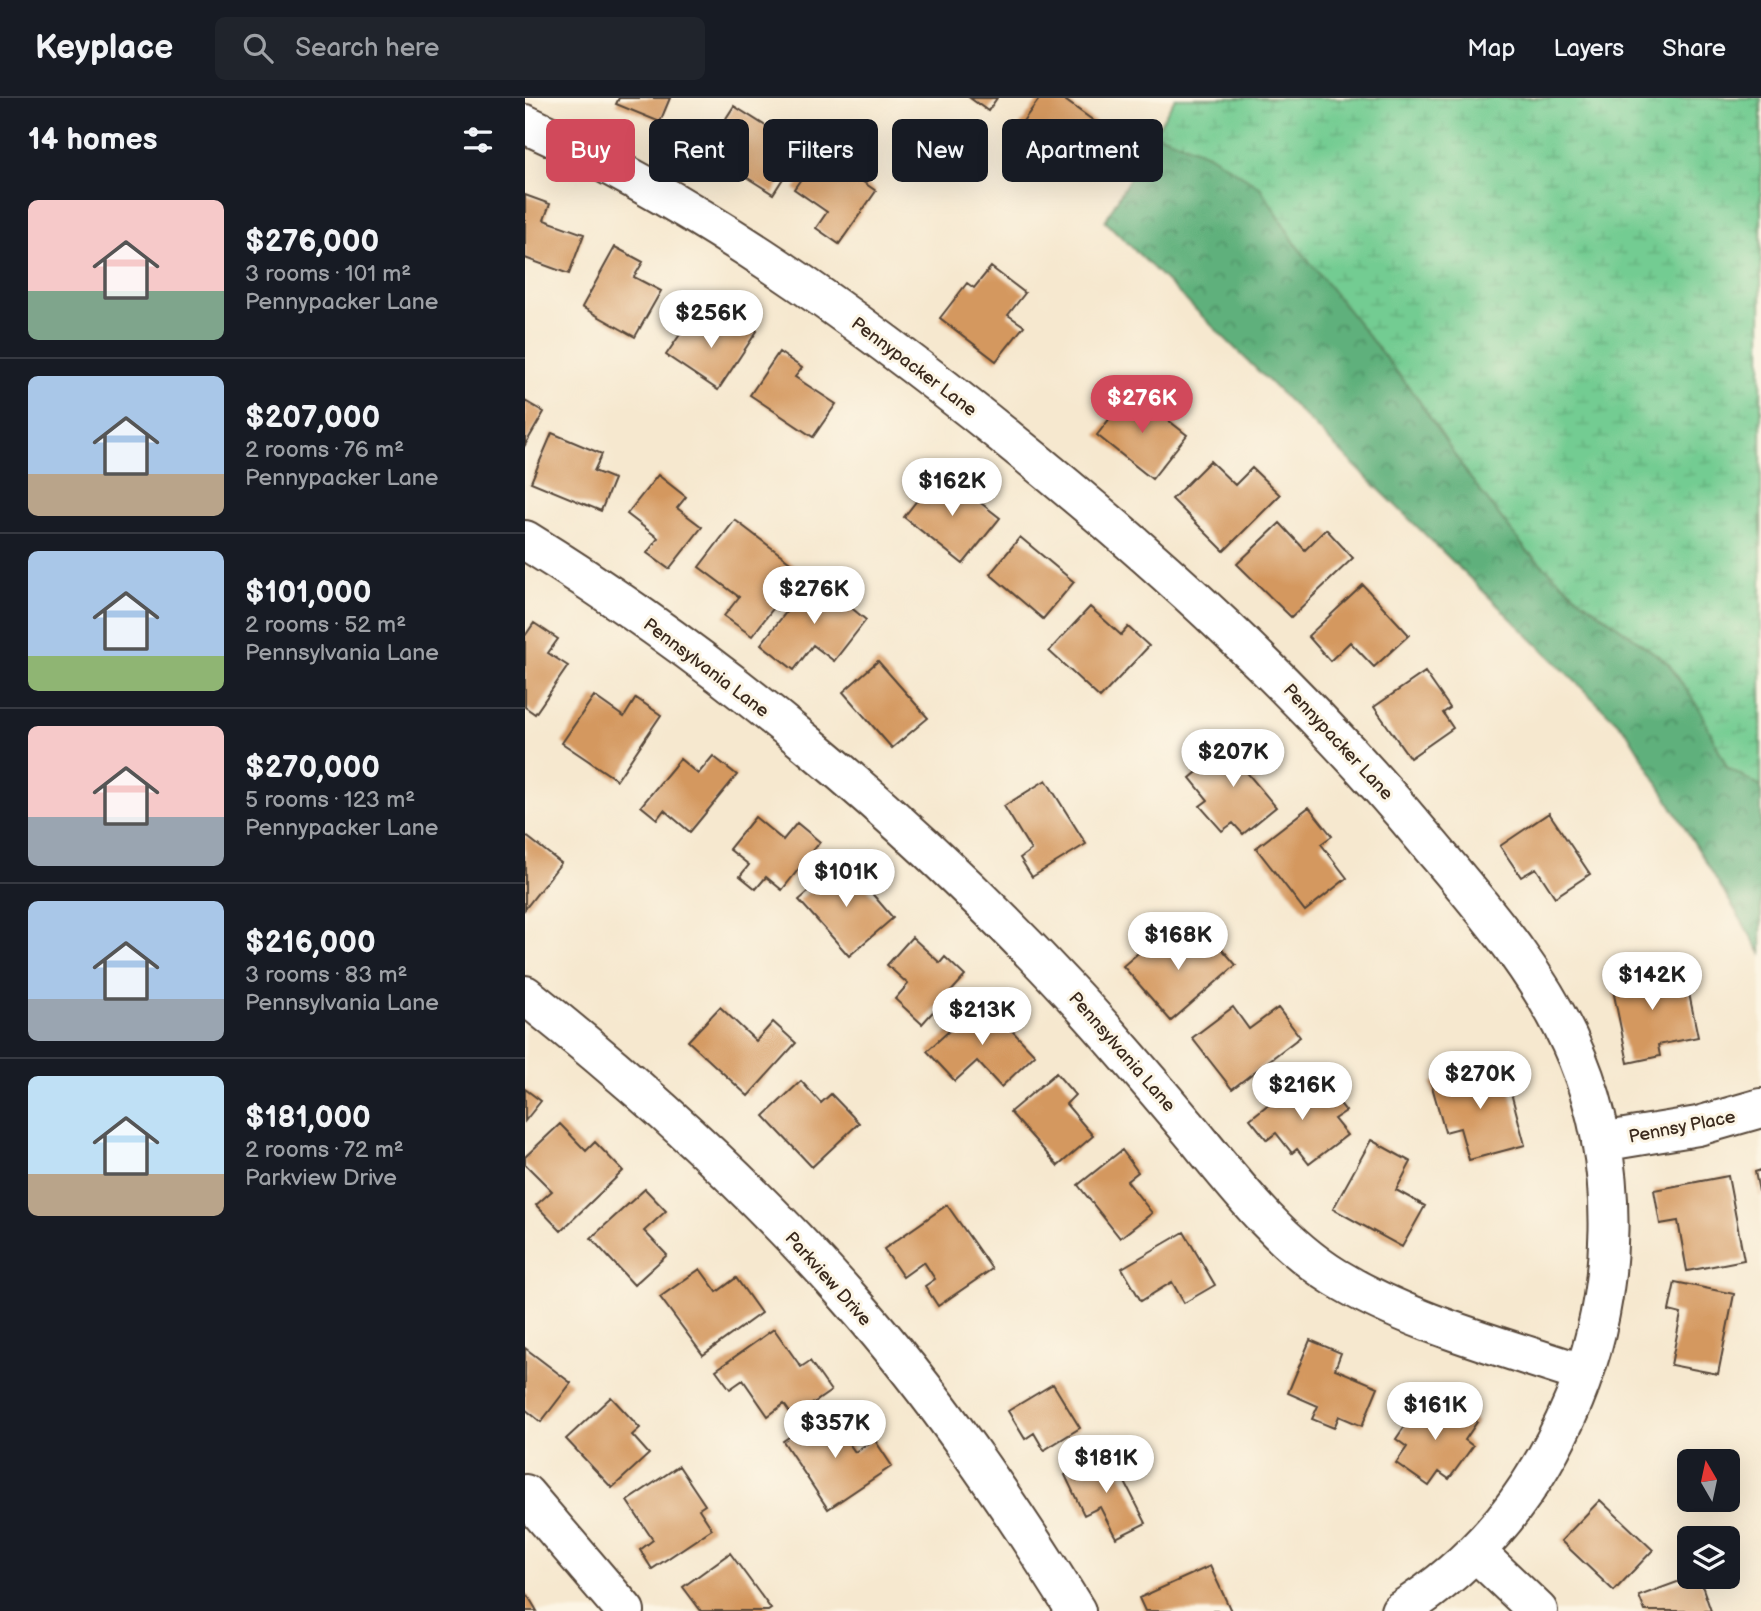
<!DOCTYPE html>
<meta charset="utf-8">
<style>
:root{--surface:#171b24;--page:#20242c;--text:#f1f3f6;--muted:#9ea1a6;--line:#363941;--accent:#d1495b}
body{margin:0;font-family:"Balsamiq Sans",sans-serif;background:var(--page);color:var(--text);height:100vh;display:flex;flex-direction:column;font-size:26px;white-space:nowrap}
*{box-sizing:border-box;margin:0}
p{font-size:23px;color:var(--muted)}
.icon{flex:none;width:38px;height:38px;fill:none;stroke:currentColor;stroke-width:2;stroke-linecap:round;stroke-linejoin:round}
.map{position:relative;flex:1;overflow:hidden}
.drawer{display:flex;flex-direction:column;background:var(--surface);width:525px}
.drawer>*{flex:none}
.guide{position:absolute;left:21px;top:21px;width:665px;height:63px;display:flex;gap:14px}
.needle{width:46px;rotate:351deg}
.tools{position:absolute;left:1152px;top:1351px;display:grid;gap:14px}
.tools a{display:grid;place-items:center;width:63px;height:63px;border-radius:10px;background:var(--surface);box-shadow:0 7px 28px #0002;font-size:35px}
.price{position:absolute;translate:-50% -60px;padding:0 16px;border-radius:24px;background:#fff;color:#222;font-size:23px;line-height:46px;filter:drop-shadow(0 2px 4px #0008)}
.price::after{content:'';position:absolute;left:50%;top:42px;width:21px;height:16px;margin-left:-10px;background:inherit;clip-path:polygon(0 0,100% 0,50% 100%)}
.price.active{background:var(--accent);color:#fff}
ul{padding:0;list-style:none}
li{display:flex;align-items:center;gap:21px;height:175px;padding:0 28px}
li+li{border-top:2px solid var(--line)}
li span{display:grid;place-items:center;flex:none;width:196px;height:140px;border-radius:10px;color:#555}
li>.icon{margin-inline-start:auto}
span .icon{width:84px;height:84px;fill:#fffc;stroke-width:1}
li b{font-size:30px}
h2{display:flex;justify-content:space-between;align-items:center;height:84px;padding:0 28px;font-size:30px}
.pill{padding:0 24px;border-radius:10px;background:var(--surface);box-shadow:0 7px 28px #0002;font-size:24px;line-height:63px}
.pill.active{background:var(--accent);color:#fff}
header{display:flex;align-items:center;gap:42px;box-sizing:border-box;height:98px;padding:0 35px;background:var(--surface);border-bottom:2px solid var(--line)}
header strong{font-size:33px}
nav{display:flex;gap:38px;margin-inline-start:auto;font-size:24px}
.search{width:490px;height:63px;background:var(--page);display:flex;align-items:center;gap:18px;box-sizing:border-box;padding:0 24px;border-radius:10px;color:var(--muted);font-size:26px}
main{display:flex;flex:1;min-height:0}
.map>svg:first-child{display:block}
.forest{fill:url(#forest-crowns);stroke:#4c6d4d;stroke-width:2}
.wetland{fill:url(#wetland-marsh);stroke:#577b58;stroke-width:2}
.building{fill:#d4985f}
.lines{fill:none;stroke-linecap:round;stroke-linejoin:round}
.minor-casing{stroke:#574639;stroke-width:42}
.minor{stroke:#fff;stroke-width:38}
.labels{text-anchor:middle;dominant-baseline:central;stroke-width:6;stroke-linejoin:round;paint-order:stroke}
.street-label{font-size:18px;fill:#3b2a1e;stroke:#fcf5e5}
</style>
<header>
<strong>Keyplace</strong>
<div class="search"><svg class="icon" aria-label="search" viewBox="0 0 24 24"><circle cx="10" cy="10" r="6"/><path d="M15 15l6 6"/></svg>Search here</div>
<nav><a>Map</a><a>Layers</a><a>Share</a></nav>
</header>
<main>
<section class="drawer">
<h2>14 homes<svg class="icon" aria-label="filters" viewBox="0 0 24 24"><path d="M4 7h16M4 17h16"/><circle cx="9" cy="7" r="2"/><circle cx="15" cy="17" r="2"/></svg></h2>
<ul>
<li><span style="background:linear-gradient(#f6c9c9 65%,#7fa58c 0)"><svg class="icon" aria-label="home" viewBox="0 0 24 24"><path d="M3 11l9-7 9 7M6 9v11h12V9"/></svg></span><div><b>$276,000</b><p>3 rooms · 101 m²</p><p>Pennypacker Lane</p></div></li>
<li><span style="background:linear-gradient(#a9c7e8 70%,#b9a48a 0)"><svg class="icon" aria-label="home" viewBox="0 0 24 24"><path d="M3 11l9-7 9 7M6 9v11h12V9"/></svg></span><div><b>$207,000</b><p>2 rooms · 76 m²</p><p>Pennypacker Lane</p></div></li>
<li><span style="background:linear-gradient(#a9c7e8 75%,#8fb573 0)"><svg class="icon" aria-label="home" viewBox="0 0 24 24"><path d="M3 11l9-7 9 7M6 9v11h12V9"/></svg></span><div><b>$101,000</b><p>2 rooms · 52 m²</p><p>Pennsylvania Lane</p></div></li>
<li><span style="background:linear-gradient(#f6c9c9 65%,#9aa5b1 0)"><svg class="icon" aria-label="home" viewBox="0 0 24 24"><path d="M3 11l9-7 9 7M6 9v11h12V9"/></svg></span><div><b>$270,000</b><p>5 rooms · 123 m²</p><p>Pennypacker Lane</p></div></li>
<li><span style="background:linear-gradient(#a9c7e8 70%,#9aa5b1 0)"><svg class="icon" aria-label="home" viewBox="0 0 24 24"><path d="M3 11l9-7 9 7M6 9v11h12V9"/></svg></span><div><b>$216,000</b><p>3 rooms · 83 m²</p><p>Pennsylvania Lane</p></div></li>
<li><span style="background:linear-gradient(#bfe0f5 70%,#b9a48a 0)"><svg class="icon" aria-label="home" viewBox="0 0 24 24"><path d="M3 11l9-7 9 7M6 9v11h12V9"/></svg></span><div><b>$181,000</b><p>2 rooms · 72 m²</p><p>Parkview Drive</p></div></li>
</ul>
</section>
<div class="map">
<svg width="1236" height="1513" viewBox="0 0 1236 1513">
<defs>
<pattern id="forest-crowns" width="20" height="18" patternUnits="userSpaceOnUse" patternTransform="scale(1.75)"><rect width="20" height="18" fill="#5eb07c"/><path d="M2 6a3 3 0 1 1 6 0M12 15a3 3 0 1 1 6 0" fill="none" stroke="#4f8f65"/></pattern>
<pattern id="wetland-marsh" width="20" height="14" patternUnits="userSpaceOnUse" patternTransform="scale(1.75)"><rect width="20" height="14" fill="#73cc92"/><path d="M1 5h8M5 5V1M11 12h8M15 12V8" fill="none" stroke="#64af7d"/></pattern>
</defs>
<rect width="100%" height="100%" fill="#fcf5e5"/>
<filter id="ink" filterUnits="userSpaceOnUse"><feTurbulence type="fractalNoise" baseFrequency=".0143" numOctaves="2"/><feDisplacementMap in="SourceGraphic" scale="14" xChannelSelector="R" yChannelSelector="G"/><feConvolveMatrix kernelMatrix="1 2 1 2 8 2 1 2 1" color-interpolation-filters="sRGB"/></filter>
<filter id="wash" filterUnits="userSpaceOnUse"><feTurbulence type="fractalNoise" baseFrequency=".00686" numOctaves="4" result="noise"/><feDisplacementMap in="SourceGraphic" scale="28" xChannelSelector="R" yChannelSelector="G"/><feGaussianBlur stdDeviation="1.57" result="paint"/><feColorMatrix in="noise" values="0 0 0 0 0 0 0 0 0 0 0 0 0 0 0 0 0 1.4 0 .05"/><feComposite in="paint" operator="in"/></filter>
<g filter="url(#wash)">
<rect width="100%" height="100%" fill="#f6e8cf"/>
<!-- forest -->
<path class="forest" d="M630,35L683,56L735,88L772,148L891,298L943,377L1002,453L1053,499L1143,565L1175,612L1202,669L1236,689V855L1102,634L580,123Z"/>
<!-- wetland -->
<path class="wetland" d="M650,0H1236V689L1202,669L1175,612L1143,565L1053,499L1002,453L943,377L891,298L772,148L735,89L683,56L630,35Z"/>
<g id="blocks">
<!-- building -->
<path class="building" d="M94,0H145L135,24L91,6Z
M445,0H472L463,13Z
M515,0H537L573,26L543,67L493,30Z
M209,8L277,51L248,96L180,53Z
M295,54L351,93L314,146L291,130L302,114L269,91Z
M0,97L25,106L19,122L59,136L44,176L0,160Z
M90,149L118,164L109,179L136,193L110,239L57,209Z
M466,169L500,195L483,217L499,228L471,263L415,220L442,185L449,190Z
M210,218L232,233L193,292L141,257L167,219L196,238Z
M254,254L277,270L270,279L311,306L288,339L225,297Z
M606,293L662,337L627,381L572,337Z
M0,303L19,314L0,347Z
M27,335L77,356L69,373L89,381L76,413L6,384Z
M685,363L710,387L727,370L755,397L699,453L647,401Z
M415,373L475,420L438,466L379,419Z
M133,377L161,399L152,410L177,429L144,471L122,455L133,440L102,416Z
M210,422L277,473L227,538L199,518L214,499L174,469Z
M755,425L780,452L801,431L828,460L766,519L712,466Z
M495,439L549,484L518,521L465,476Z
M289,479L341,522L309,563L288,547L269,572L236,546Z
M838,487L884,537L849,569L825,544L805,563L783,538Z
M565,509L596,537L603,529L624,548L575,600L524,553Z
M9,525L33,541L23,555L43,568L10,616L0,609V538Z
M353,563L403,620L367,650L318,594Z
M900,574L925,610L918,615L928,630L885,660L849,609Z
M69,598L99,619L111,600L136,617L92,682L37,645Z
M716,638L733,658L718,670L751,709L718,736L708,725L697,733L675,708L683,702L665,680Z
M188,658L212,677L165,734L139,712L132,721L116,708L155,661L173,676Z
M521,682L561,746L507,779L495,760L506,752L479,708Z
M784,709L807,738L796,746L822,780L780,813L731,750Z
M1024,715L1065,776L1030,799L1011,770L996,779L975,748Z
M230,719L258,742L272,725L295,744L257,792L241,779L231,791L215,778L224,767L204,751Z
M0,737L36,765L0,811Z
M319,763L368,820L324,858L274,802Z
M640,832L662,857L685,837L711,867L646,923L598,868Z
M387,839L415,865L420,859L440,878L397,926L370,901L383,886L362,867Z
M1130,868L1133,887L1161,881L1173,939L1133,947L1135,958L1103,965L1085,877Z
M458,902L510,957L476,989L452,963L430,983L402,953Z
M195,909L231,943L248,924L271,945L223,998L163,943Z
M708,909L724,931L753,910L775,939L707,991L667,940Z
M978,965L1000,1047L944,1062L935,1030L920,1034L906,985Z
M531,975L550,997L541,1006L568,1038L533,1068L485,1014Z
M775,981L795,1007L808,997L821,1013L809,1021L822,1037L784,1066L772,1051L767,1055L751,1035L742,1042L725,1021Z
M276,983L296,1005L306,996L334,1025L287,1069L239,1018Z
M0,991L16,1003L0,1023Z
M35,1026L61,1053L70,1044L98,1073L36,1133L11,1107L27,1093L0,1066V1059Z
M846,1042L886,1064L871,1092L900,1108L877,1149L808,1111Z
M597,1052L613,1074L602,1083L627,1115L595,1140L553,1087Z
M1236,1072V1098H1235L1230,1074Z
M1203,1078L1219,1162L1162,1173L1153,1123L1135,1126L1129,1092Z
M120,1091L141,1113L119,1133L142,1157L109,1187L66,1140Z
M422,1107L467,1171L413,1208L400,1188L410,1181L399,1164L378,1179L359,1151Z
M659,1134L690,1187L659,1205L647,1184L616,1203L597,1170Z
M175,1171L192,1194L211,1180L236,1215L178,1257L135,1199Z
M1150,1184L1209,1196L1193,1276L1146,1267L1156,1216L1144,1213Z
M249,1231L276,1269L285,1263L306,1293L268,1319L259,1306L243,1318L218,1282L205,1291L191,1272Z
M785,1242L816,1255L810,1271L853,1289L837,1328L814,1318L809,1330L787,1321L793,1308L763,1295Z
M0,1250L46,1285L16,1324L0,1311Z
M528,1286L555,1330L519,1352L509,1335L500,1341L483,1313Z
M86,1299L115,1330L107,1337L124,1356L87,1390L41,1341Z
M919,1300L952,1324L940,1342L948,1348L924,1381L914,1374L904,1388L871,1365L882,1349L871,1341L894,1307L907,1316Z
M302,1314L330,1354L349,1341L367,1368L303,1411L258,1343Z
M585,1355L621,1425L591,1440L575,1409L559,1417L540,1377Z
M154,1368L180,1407L174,1411L187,1431L127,1471L115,1452L128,1442L102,1403Z
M1075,1402L1128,1452L1089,1493L1036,1443Z
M205,1455L246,1511L243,1513H176L158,1489Z
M685,1468L706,1513H620L614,1500Z
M1166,1479H1174L1186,1513H1120L1114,1498Z
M0,1493L12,1513H0Z"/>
</g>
</g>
<g filter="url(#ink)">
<use href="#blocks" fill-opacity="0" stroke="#574639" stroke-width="2"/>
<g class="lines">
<!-- minor casing -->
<g class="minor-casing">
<path id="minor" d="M0,26C175,106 333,220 483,341C633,462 776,592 899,740C956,808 1018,877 1052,960C1096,1067 1093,1196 1049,1302C1012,1391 957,1462 875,1513
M0,442C195,562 388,725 544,893C588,940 629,989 670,1038C711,1088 755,1145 810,1179C885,1225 976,1248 1059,1276
M0,897C116,989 227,1090 324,1200C410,1297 483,1404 551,1513
M1076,1044L1173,1028L1236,1010
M0,1396L100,1513
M951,1454L1013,1513"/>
</g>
<!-- minor -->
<use href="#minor" class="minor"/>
</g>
</g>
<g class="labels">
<!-- street labels -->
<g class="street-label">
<text transform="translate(389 269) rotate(37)">Pennypacker Lane</text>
<text transform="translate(181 570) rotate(37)">Pennsylvania Lane</text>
<text transform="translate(813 644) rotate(47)">Pennypacker Lane</text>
<text transform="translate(597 954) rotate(49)">Pennsylvania Lane</text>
<text transform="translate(1157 1029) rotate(-11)">Pennsy Place</text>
<text transform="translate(303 1181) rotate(48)">Parkview Drive</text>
</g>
</g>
</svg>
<div class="tools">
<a><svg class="needle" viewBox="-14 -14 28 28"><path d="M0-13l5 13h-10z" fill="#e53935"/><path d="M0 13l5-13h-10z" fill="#9ea1a6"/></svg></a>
<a><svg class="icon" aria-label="layers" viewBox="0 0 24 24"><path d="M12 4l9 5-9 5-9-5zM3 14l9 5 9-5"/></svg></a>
</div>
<b class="price" style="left:186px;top:252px">$256K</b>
<b class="price active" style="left:617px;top:337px">$276K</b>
<b class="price" style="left:427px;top:420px">$162K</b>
<b class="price" style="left:289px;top:528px">$276K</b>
<b class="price" style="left:708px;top:691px">$207K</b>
<b class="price" style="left:321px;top:811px">$101K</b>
<b class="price" style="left:653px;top:874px">$168K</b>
<b class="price" style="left:1127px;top:914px">$142K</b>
<b class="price" style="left:457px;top:949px">$213K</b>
<b class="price" style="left:955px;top:1013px">$270K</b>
<b class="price" style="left:777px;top:1024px">$216K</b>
<b class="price" style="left:910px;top:1344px">$161K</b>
<b class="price" style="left:310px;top:1362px">$357K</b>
<b class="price" style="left:581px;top:1397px">$181K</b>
<div class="guide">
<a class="pill active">Buy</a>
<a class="pill">Rent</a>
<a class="pill">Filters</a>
<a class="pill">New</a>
<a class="pill">Apartment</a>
</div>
</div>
</main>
